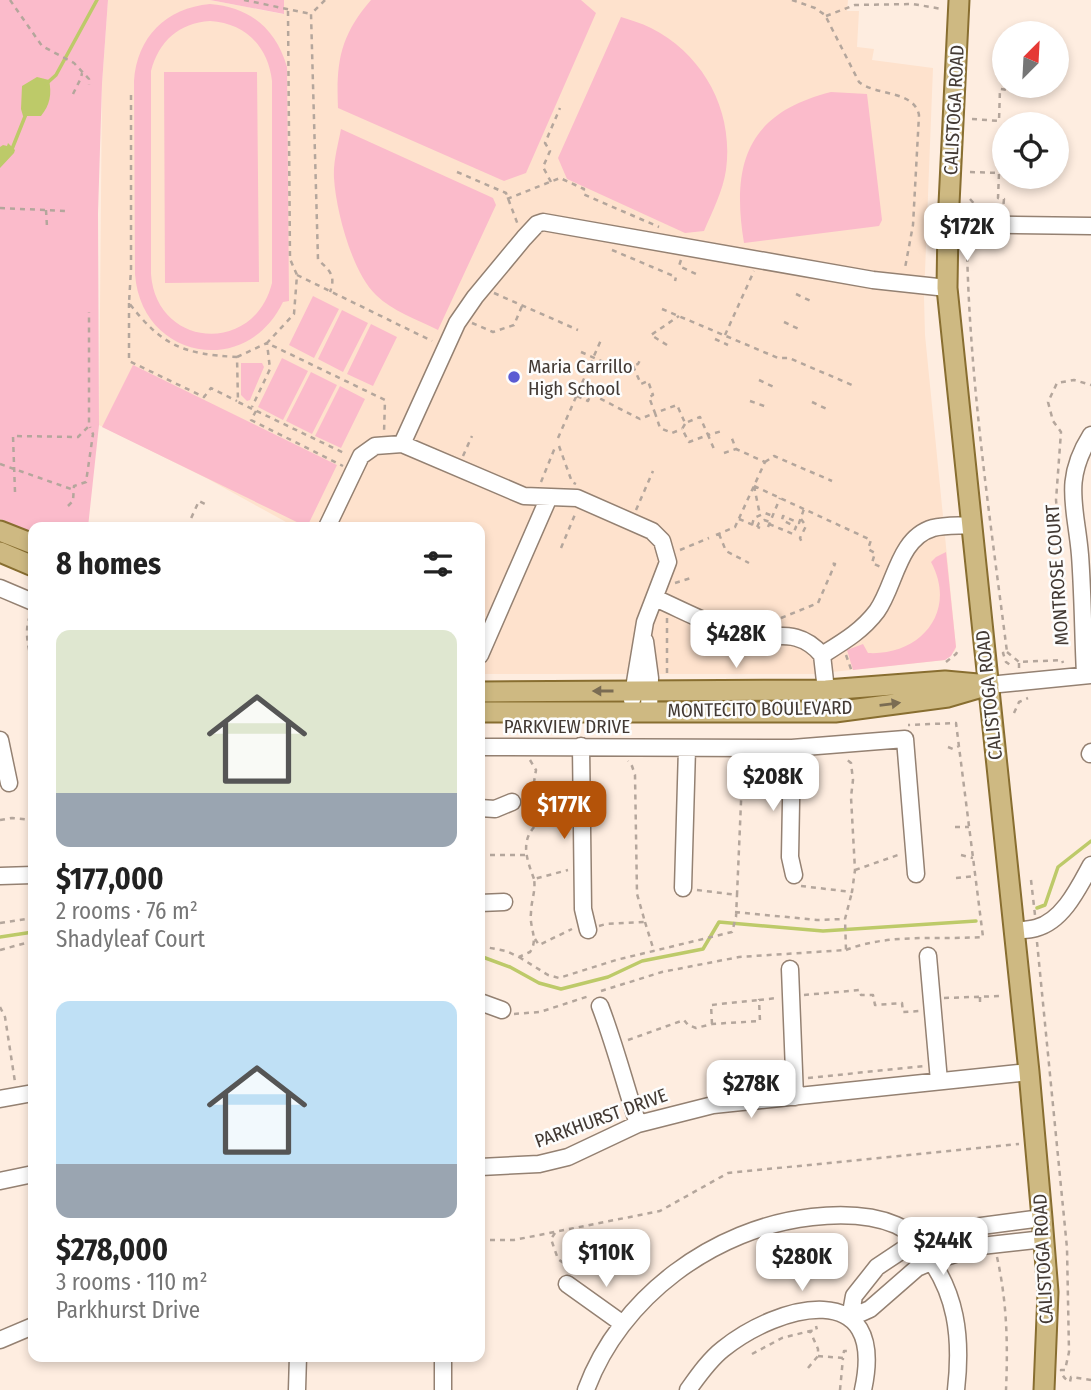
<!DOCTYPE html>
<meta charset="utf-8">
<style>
:root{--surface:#fff;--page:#f6f6f6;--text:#222;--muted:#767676;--accent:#b45309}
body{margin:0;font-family:"Fira Sans Condensed",sans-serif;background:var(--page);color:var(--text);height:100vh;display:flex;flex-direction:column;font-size:26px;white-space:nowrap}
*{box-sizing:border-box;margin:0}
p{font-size:23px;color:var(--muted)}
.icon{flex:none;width:38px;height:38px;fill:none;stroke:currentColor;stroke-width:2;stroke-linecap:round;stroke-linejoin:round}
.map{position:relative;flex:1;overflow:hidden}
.drawer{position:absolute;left:28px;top:522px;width:457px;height:840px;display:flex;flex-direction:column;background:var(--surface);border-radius:14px;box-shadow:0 4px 10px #0003}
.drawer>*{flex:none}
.needle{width:46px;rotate:24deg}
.fabs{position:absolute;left:992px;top:21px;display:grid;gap:14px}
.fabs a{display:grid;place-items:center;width:77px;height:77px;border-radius:50%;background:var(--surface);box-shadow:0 4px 10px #0003;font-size:35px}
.price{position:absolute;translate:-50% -60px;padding:0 16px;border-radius:14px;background:#fff;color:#222;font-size:23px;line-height:46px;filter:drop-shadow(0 2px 4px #0008)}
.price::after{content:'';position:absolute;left:50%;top:42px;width:21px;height:16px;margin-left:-10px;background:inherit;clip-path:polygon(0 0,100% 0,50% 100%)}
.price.active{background:var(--accent);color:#fff}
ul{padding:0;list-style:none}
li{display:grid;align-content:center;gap:14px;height:371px;padding:0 28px}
li span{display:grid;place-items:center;height:217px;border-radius:14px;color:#555}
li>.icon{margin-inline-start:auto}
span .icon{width:126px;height:126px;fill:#fffc;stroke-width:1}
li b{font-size:30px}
h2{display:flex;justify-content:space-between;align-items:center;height:84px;padding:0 28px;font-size:30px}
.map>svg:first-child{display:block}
.built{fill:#fee2cd}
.green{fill:#fbbbcb;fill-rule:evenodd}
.water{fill:#bdca69}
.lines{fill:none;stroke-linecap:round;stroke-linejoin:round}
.stream{stroke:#bdca69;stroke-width:3.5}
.minor-casing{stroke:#948172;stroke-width:19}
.major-casing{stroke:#886e30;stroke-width:23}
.path{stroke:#b4a69c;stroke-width:2.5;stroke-dasharray:5 5;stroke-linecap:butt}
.minor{stroke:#fff;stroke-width:16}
.major{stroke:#ceb982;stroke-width:19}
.oneway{fill:#7a6c53}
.poi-dot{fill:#5b5bd3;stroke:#fdfdfd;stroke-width:2.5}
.labels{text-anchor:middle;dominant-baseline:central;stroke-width:5;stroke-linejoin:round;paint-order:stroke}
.street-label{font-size:19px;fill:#423933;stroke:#fdfdfd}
.poi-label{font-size:19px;fill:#423933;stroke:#fdfdfd;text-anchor:start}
</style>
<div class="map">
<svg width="1091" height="1390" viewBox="0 0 1091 1390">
<rect width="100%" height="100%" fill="#feede0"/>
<!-- built -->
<path class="built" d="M108,0H210L283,14L284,0H848L847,11H859L857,47L874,49L872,60L933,68L924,297L925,335L956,647L955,651L945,660L813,674H480V527H295L208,479L99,425L102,84Z"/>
<!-- green -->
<path class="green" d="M0,0H108L102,84L98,213L99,425L88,527H33V533L0,519Z
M210,0H284V14Z
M371,0H581L596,13L526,173L504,181L338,108C336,62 340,36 371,0Z
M210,4C250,7 276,29 287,67L289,301L283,302C246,379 141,359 135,274L134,81C137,37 166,8 210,4ZM210,21C245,23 268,46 272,81V283C254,356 156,348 151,274V71C159,41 179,23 210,21Z
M621,17C630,20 641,23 651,28C704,55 734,111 726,170C723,191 712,212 704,231L685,233L567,179L558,158Z
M164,72H257L259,282L165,283Z
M831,92L867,94L882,220L879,226L744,243C731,164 747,113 831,92Z
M341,129L493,198L496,205L438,330C418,320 392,311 376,295C352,272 336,211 334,178C333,162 338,145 341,129Z
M313,296L339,309L314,358L289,345Z
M342,310L368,323L343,372L318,359Z
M371,324L397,337L373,386L347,374Z
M282,358L308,371L283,420L258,407Z
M241,363H262L264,367L250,400L247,401L241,395Z
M133,365L337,465L307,527L102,427Z
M311,372L337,385L312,434L286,421Z
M340,386L365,399L341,448L315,436Z
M946,552L956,647L951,656L945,660L853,670L847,650L863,644L868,653C920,656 958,612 931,562L936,557Z"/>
<!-- water -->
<path class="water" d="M37,77L49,80C52,94 50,105 41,116H23L21,109L22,86Z
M8,143L15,150L14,153L0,168V147L3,145L7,146Z"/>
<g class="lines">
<!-- stream -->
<path class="stream" d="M46,84L56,75L97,0
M12,149L26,114
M1037,908L1045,905L1058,867L1091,841
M0,937L33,932
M480,956L510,967L539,983L561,989L608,977L642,961L703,949L719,922L823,931L976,921"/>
<!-- minor casing -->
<g class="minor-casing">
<path id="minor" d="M948,224L1091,226
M402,444L457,323L475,297L524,238L537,224L543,222L873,280L947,288
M327,527L361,456L375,446L402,444L524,496L577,498L652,531L662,541L668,562L645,622L632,700
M0,588L33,602
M655,598C682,610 708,624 736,633C768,643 795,623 822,655L826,690
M645,641L650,678L649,711
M480,655L549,497
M822,655C843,642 862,631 877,611C895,586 898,538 933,528C945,525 959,526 972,525
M1085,674C1083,635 1083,595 1080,555C1076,507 1062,481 1091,435
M989,685L1091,675
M0,740L9,783
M581,746L583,909L588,930
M480,747L792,748L905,739L916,874
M792,748L790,857L794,875
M1090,754L1091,752
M480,808L495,809L512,802
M0,876L33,875
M683,888L687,748
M480,903L504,902
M1013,931C1021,930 1029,930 1036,928C1063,921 1079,887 1091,865
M928,956L939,1081
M790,969L795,1097
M480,1002L502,1010
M600,1006C615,1045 625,1085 638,1124
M0,1099L33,1093
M480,1167L539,1164L568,1157L638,1124L713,1105L1029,1072
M0,1181L33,1174
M567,1284L623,1324
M850,1318L854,1296L877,1267L904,1249L951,1230L1042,1218
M850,1318L870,1309L917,1268L933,1261L981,1246L1044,1239
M0,1340L33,1326
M443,1356V1390
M297,1390L298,1356
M586,1390C620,1297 714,1228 812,1217C839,1214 870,1214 896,1225C908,1230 915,1240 923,1250C957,1291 962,1338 956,1390
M688,1390C698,1376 709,1360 723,1349C779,1304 888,1276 863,1390"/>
</g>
<!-- major casing -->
<g class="major-casing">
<path id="major" d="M959,0L948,224L947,288L1029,1072L1042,1218L1048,1292L1044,1390
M0,531L33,544
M0,552L33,566
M480,692L826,690L945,681L978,684
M480,712H835L948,697L989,685"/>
</g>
<!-- path -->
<path class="path" d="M10,0L42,46L74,63L89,79V85
M244,0L311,14
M325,0L311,14L318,260C330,270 336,276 330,292
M792,0L815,8L825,15L859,82C876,96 914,90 919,115L913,225L905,268
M288,11L290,259L297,275L294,314L267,343L385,400L384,433
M826,16L855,5L913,4L942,9
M73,94L81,78L82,73
M131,95V269L129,303C162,346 183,354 237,357L238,402L346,454
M972,119L999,121L1000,89L1008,90
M457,172L506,193L518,225
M970,172L999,173L998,198L1004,199L1003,209
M551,182L543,167L550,151L545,143L560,108
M507,199L560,178L584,189L583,194L659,227
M970,199L978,208
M0,208L66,211
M46,210L47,227
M967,241L963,248L967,249C970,384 990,518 1007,652L1003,653L1006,662L1013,667
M967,249L975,241
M612,250L676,277L675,281
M681,260L679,266L698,275
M297,275L432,341
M494,293L578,330
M796,294L813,302
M129,303V361L204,397L211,388L237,401
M662,309L778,358H789L852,385
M784,322L801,330
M472,323L493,332L514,325L522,306
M725,335L754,271
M715,339L728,345
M667,345L651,335L679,316
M581,352L622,370L638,364L641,358
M237,357L267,343L270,369L252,407
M633,366L641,384L648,381L653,395L649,397L655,413L677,405L685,423L700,417L708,435L722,431
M759,380L776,388
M577,396L588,401L591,394L640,419L655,413L660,428L672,433L682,429
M750,401L767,407
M812,402L829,410
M256,411L251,420L343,466
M685,424L682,429L689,442L708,435L714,449
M558,438L601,340
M559,446L572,482L576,484
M724,453L736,449
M463,456L472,436
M765,462L774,456L832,481
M0,464L74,490
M541,482L556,445
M754,486L871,540L868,549L875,553L872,563L881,567
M754,486L760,515
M15,492L13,436L78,437L89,426V312
M68,506L73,501L74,486L86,482L93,434L90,427
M636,510L653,471
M739,519L760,528
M801,519L806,526L800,538L803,545
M769,524L793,534L796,527L782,520L783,516L799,523L804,509
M752,525L754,518L765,513L773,516
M187,527L199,501L207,505
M757,527L759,523L764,520L770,522
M768,527L780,498
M719,534L726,551L749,563
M716,535L735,527L765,462L736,449L731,436
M561,548L576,512
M680,550L709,538
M675,583L694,577
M30,616C24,630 28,649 33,664
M776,616L777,620L781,618
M667,618V674
M781,618L818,603L835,564L831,563
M1068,633L1056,500L1061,432L1053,421L1048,402L1057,383L1074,380L1091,385
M1007,652L1019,662
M846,655L852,672
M946,662L956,654L959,649
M1019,668V662L1062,660L1063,663
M1014,713L1019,702L1028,698
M948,747L953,749L959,746
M530,760L536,770L530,806L535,826C520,842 527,860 534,879
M0,820L12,818L33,820
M955,827H969
M480,855H525
M961,855L973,858
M855,870L898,855L900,858
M956,878L976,876
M1031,880L1035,915
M801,886L852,892L855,870L851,797L853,780L851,763L845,758
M697,890L737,895L742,779L751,762
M735,912L817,920L844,919
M645,922L654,951
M0,923L33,918
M599,926L606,924L645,922L637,894L635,775L632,766L628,761
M535,939L539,945L572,929
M1037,942L1067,1248L1069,1352L1065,1370H1061C1062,1376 1065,1379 1070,1382L1071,1377L1091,1380
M480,946L506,951L519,957L530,952C539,939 529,928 531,913C531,901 536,891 534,879L568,870
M0,950L33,941
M846,950C889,933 938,940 983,937L956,723L908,725
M519,957L548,975L559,978L616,960L732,932L736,917L737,895
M601,991L662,972L739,957L846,950L845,919L852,892
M804,995L860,990L861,995H873L875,1005L902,1003L903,1012L920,1011
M980,997V1005
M944,998L1000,996
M0,1007L5,1017L15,1082
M514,1014L540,1012L589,996
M712,1024L711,1005L759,1000
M628,1040L684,1020L688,1025L696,1028L712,1024L760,1021L759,1000L777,998
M808,1078L924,1066
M555,1233L551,1239L558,1259L569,1267V1271
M480,1240H514L660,1211L728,1173L1019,1144
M997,1257C1007,1302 1008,1344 1006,1390
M752,1354L782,1338L810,1331
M818,1356L843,1358L844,1351H850
M808,1368L818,1356V1349L810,1331L817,1330L816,1326
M840,1390L843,1358"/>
<!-- minor -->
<use href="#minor" class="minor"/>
<!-- major -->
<use href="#major" class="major"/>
</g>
<!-- one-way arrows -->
<defs><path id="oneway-solid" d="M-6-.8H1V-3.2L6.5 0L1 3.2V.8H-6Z" transform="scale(1.75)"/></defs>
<g class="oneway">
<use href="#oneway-solid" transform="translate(603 691) rotate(180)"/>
<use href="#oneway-solid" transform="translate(890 704) rotate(-7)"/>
</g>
<!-- markers -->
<circle class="poi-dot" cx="514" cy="377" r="7"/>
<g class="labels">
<!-- street labels -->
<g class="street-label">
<text transform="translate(954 110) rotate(-87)">CALISTOGA ROAD</text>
<text transform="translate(1057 575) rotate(-94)">MONTROSE COURT</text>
<text transform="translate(989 695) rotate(-96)">CALISTOGA ROAD</text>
<text transform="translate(760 709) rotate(-1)">MONTECITO BOULEVARD</text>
<text x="567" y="726">PARKVIEW DRIVE</text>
<text transform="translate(601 1118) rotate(-20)">PARKHURST DRIVE</text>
<text transform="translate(1043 1259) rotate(-93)">CALISTOGA ROAD</text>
</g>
<!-- poi labels -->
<g class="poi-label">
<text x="528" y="366">Maria Carrillo<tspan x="528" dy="22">High School</tspan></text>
</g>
</g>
</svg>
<div class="fabs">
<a><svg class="needle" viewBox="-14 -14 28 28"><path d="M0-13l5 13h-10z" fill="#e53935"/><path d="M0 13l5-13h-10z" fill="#767676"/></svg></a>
<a><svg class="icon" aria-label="locate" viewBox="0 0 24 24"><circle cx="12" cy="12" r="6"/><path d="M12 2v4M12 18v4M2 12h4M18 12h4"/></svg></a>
</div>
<b class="price" style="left:967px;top:263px">$172K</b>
<b class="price" style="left:736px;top:670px">$428K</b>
<b class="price" style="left:773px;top:813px">$208K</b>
<b class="price active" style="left:564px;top:841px">$177K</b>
<b class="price" style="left:751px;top:1120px">$278K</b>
<b class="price" style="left:943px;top:1277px">$244K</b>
<b class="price" style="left:606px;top:1289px">$110K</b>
<b class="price" style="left:802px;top:1293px">$280K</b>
<section class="drawer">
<h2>8 homes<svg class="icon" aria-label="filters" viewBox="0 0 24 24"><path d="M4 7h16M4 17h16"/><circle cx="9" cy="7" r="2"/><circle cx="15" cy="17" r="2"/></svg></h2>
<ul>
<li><span style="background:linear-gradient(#dfe7d0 75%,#9aa5b1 0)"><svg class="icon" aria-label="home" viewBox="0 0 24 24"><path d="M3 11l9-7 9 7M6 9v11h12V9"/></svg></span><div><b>$177,000</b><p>2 rooms · 76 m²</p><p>Shadyleaf Court</p></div></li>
<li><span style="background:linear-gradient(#bfe0f5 75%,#9aa5b1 0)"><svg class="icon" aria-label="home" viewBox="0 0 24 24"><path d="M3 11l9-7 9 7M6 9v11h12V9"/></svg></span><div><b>$278,000</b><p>3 rooms · 110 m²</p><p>Parkhurst Drive</p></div></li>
</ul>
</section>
</div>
